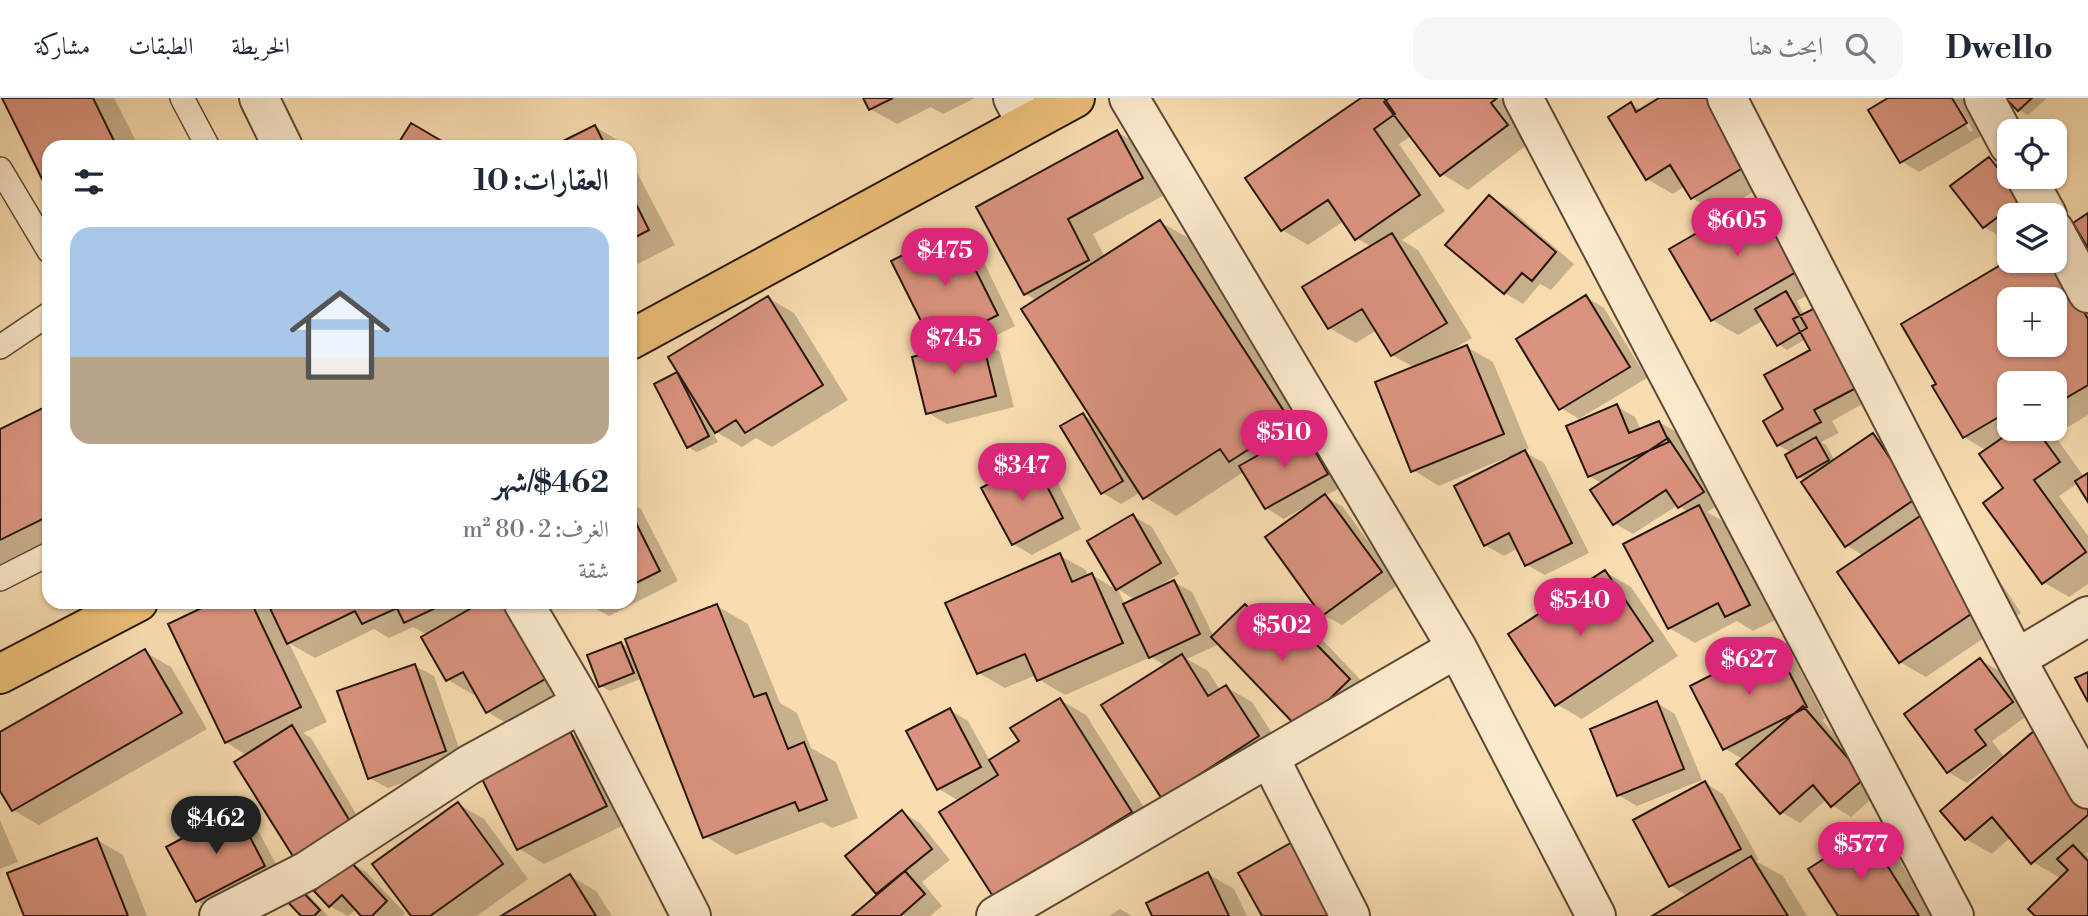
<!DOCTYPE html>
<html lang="ar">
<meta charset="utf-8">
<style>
:root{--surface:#fff;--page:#f6f6f7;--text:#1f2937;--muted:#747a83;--line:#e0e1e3;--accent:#db2777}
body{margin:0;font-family:"Libre Bodoni",Amiri,serif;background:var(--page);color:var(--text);direction:rtl;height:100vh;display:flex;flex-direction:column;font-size:26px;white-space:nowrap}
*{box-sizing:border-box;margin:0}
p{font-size:23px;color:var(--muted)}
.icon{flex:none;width:38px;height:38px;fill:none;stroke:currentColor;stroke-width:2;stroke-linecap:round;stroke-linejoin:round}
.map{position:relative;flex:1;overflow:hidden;direction:ltr}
.details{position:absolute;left:42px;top:42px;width:595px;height:469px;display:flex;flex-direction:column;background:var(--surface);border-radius:21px;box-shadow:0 2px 5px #0004;direction:rtl}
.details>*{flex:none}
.controls{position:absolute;left:1997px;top:21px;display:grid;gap:14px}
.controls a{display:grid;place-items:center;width:70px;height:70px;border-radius:14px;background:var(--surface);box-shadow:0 2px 5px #0004;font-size:35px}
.price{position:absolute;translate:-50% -60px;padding:0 16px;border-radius:24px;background:var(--accent);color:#fff;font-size:23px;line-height:46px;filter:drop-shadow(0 2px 4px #0008)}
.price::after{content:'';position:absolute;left:50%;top:42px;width:21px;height:16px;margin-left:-10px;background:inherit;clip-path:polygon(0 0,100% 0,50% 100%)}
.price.on{background:#222;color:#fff}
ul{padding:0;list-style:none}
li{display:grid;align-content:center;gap:14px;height:371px;padding:0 28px}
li+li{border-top:2px solid var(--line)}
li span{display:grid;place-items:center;height:217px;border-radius:21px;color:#555}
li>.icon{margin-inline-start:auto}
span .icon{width:126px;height:126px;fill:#fffc;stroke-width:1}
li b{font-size:30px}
h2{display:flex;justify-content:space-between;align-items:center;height:84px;padding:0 28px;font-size:30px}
header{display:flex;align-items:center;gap:42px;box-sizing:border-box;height:98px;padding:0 35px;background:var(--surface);border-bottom:2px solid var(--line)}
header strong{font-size:33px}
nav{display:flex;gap:38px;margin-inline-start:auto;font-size:24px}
.search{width:490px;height:63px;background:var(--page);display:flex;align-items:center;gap:18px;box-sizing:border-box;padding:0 24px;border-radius:21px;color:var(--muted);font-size:26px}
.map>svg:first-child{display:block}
.shadow{fill:#0003;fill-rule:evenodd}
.building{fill:#da937e;stroke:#26160e;stroke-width:2;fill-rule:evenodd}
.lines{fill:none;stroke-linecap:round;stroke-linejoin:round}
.service-casing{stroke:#5b4836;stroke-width:26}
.minor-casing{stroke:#5b4836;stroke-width:42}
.tertiary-casing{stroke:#5b4836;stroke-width:42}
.primary-casing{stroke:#26160e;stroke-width:42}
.service{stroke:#fbe9cc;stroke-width:23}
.minor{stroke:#fbe9cc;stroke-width:38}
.tertiary{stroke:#fbe9cc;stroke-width:38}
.primary{stroke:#ecbe78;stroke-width:38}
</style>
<header>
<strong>Dwello</strong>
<div class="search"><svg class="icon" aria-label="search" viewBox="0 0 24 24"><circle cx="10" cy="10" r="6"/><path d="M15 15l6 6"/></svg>ابحث هنا</div>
<nav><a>الخريطة</a><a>الطبقات</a><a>مشاركة</a></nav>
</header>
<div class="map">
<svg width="2088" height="818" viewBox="0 0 2088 818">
<rect width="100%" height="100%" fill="#f9ddb0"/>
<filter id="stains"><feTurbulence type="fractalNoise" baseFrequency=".00286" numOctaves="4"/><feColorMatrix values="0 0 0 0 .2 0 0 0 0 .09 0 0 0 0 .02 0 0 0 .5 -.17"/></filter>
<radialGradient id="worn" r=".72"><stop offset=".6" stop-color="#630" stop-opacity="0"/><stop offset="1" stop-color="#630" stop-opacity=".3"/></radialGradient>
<!-- shadow -->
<path class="shadow" d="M4,0H114L139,49H49V91Z
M865,0H975L943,16L931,9L897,26L870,11Z
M1364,0H1531L1533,42L1468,92L1442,76L1412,37L1399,46L1445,113L1402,142L1418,152L1472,240L1450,253L1451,255L1467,249L1493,264L1529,351L1523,353L1544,365L1589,455L1545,477L1527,467L1518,450L1504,458L1485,447L1510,362L1508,359L1439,388L1413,372L1415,270L1392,257L1377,232L1356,245L1329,230L1372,149L1356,140L1344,123L1308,147L1282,132Z
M1662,0L1776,80L1718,115L1692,100L1685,88L1673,96L1647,81L1631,6L1642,12Z
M1886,0H1949L1970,34L1973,32L1954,0H1962L1984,36L1919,74L1901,63L1889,2Z
M2008,0H2047L2028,17L2019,12Z
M595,29L621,44L624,49H555Z
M1117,34L1143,49L1168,95L1093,136L1105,159L1160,124L1192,142L1345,387L1325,398L1343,409L1399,486L1342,527L1323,517L1305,412L1303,410L1284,421L1266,410L1245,373L1176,418L1145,399L1141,394L1121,406L1103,395L1083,317L1097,325L1037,203L1026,196L978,110Z
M630,61L675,147L630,170Z
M1989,61L2008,71L2033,117H2009V135L2003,140L1984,129L1953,88Z
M1489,99L1508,109L1574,166L1551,192L1540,186L1523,206L1505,195Z
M1763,99L1830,184L1797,203L1804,217L1875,299L1832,323L1839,335L1821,344L1826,347L1835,363L1873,337L1899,352L1936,368L1959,404L1943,415L1961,425L2021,515L1926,579L1900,564L1864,458L1846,447L1805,383L1799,379L1792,355L1778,347L1785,312L1813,253L1806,241L1787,252L1778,246L1764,222L1738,237L1712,222Z
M955,133L974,144L1015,228L983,244L1000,254L1014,309L947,326L928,315L944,253L936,248Z
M2012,163H2024L2031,167L2038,163H2054L2088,194V317L2068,329L2054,321V285H2009V331H2042L2055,338L2084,379L2088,377V401L2078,385L2059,398L2088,438V486L2069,499L2043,484L2006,390L1987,353L1964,339ZM2009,201H2054V247H2009Z
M1586,199L1604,210L1647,280L1579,321L1561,310Z
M768,200L794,215L848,302L772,349L756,340L742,349L711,331L718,344L697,354L688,349L677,276L683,280Z
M1616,308L1635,319L1641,332L1659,324L1678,335L1686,353L1721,405L1707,414L1725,424L1775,522L1753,533L1737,523L1695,545L1669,530L1688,414L1678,407L1633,436L1614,425L1603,386L1589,378Z
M49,309V451L0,475V333Z
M1034,364L1053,375L1081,431L1032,457L1013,446Z
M630,405L641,411L678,483L609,518L591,508L589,504H630Z
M1133,418L1152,429L1179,476L1159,488L1160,490L1174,484L1192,494L1214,539L1245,509L1275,528L1286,517L1313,532L1375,597L1326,644L1219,546L1187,561L1208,573L1220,592L1226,589L1252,604L1284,654L1189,715L1166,568L1151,559L1065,597L1038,581L1036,577L1005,590L979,575L1059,457L1086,472L1088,479L1092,477L1117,492L1090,444ZM1118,491L1127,497L1136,502L1125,507Z
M1605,474L1631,489L1678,558L1582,621L1556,606Z
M218,504H266L270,506L269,504H510L572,596L513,629L487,614L477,595L474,597L448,582L428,537L413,529L389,540L374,531L315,560L289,545L327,624L303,635L311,640L368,736L226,644Z
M717,508L748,526L780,605L797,615L811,650L836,664L858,720L832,730L822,724L736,757L705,738L643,580L610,593L601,588L621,545L631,551Z
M1774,547L1793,558L1825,620L1822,622L1883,691L1851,719L1833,708L1827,701L1800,725L1781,714L1744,662L1724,650Z
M145,554L171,569L207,631L39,727L13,712L0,689V636Z
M1981,562L1999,573L2031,615L1992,643L2005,660L2088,680V754L2085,756L2088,758V818H2038L2062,781L2033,764L2011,739L1992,756L1966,741L1999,665L1997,662L1967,685L1948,674Z
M415,568L434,578L464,664L388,690L369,680Z
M1060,602L1086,617L1157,730L1021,814L959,703L939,691L950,612L968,623L990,663L1021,643Z
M1657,605L1675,616L1702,682L1637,708L1618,697Z
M570,635L596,650L632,723L544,766L518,750Z
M1705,685L1723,696L1759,762L1756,763L1783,778L1807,818H1655L1688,798L1671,788Z
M458,706L484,721L528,781L477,818H413Z
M236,714L254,725L283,779L216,814L197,803Z
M902,714L920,725L950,762L922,784L942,808L930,818H854L879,797L847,758Z
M0,722L18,764L0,771Z
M1866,736L1892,751L1934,818H1840Z
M97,742L123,757L147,818H26Z
M348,763L366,774L405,815L402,818H364L357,811L348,818L330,808Z
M1208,776L1234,791L1247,818H1154Z
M570,778L596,793L612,818H504Z
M306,794L328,818H303L286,799Z
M1120,811L1132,818H1109Z"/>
<!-- building -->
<path class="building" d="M2,0H93L117,49H49V95Z
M863,0H893L869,12Z
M1361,0H1384L1395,16L1374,31L1420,97L1355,142L1328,102L1281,133L1245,80Z
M1389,0H1497L1491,5L1508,27L1440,78L1384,4Z
M1659,0H1712L1751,65L1691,101L1670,67L1646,82L1608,19L1631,4L1636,14Z
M1888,0H1952L1967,25L1900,65L1868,12Z
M2005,0H2032L2018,13Z
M411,25L450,48L449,49H396Z
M595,27L606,49H551Z
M1117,32L1143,80L1068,121L1089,162L1024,197L976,109Z
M1989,59L2022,101L1983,130L1950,88Z
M630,94L649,132L630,142Z
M1489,97L1556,154L1532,183L1522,175L1504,196L1445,147Z
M1763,97L1805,169L1711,223L1669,151Z
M2088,115V150L2073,125Z
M1160,122L1291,324L1229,364L1220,351L1143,401L1021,211Z
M955,131L998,217L934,249L891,163Z
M1392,135L1447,225L1391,258L1362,211L1328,231L1302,189Z
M2009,162L2021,163L2024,169L2035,163H2053L2088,221V287L2054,307V285H2009V313L1963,340L1932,288L1936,286L1901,226ZM2009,201H2054V247H2009Z
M1786,193L1807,230L1777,248L1755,211Z
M1586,197L1630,269L1559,312L1516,241Z
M768,198L823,287L745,335L736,322L715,335L668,259Z
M1815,210L1858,289L1814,312L1821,324L1777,348L1763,323L1783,311L1764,277L1810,252L1793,221Z
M982,241L996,298L926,316L912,259Z
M1467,247L1504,336L1411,374L1375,284Z
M677,274L709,338L687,350L654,286Z
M1617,306L1629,335L1659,323L1669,344L1588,379L1566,328Z
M49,307V418L0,442V331Z
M1083,315L1123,383L1101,396L1060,328Z
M2015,331H2036L2060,364L2034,382L2086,454L2042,486L1983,405L2003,390L1979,356Z
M1303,332L1328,376L1265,411L1239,368Z
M1873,335L1892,363L1910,351L1934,388L1845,449L1801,384Z
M1816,339L1829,362L1797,380L1785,357Z
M1668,340L1704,394L1678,410L1666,392L1613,427L1590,392Z
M1525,352L1572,445L1525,468L1509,435L1484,448L1454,388Z
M1034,362L1063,420L1012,447L981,390Z
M2088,375V404L2075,383Z
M1325,396L1382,474L1322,518L1265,439Z
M1699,407L1750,507L1725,519L1718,505L1668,531L1623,446Z
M1935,408L1996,499L1899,565L1837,474Z
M630,413L660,473L630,488Z
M1133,416L1161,465L1116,492L1087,443Z
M1060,455L1072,484L1092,475L1123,545L1037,583L1025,556L977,576L945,505Z
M1605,472L1653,543L1555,608L1508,536Z
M1174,482L1200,536L1149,560L1123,506Z
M214,504H251L301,609L225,645L168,526Z
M267,504H448L404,525L397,510L362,526L355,513L287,546Z
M482,504H503L547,580L486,615L463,574L446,583L421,539Z
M717,506L754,599L766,595L788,651L804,644L827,702L799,713L795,704L703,740L625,541Z
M1245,506L1269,531L1286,515L1350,581L1299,631L1211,539Z
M621,544L634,575L599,589L587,557Z
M1774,545L1807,609L1723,652L1690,588Z
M145,551L182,615L12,713L0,693V634Z
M1182,556L1208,598L1226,587L1259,638L1162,701L1101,607Z
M1980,560L2013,604L1975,632L1986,647L1947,675L1904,616Z
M415,566L446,653L368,681L337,593Z
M2088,574V604L2075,580Z
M1060,600L1132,714L994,800L939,714L998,677L989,662L1019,643L1010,630Z
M1657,603L1684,671L1617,698L1590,631Z
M1803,608L1865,680L1831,709L1813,687L1780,716L1736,666Z
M950,610L981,669L937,692L906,633Z
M292,627L351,725L294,760L234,664Z
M2035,632L2088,692V717L2031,766L1992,719L1965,742L1940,713Z
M570,633L607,708L517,752L480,677Z
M1705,683L1741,751L1669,789L1633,722Z
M458,704L503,766L430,818H411L372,766Z
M236,712L265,768L196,804L166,749Z
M902,712L932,751L876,796L845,758Z
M1866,734L1919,818H1838L1808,771Z
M97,740L128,818H24L7,775Z
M1294,743L1336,818H1262L1238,775Z
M2073,747L2088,763V818H2035L2028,811L2068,772L2057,761Z
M1751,758L1788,818H1652Z
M348,761L387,803L372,818H361L342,797L329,809L314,793Z
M905,773L925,796L900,818H852Z
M1208,774L1229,818H1152L1146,805Z
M570,776L596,818H501Z
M296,787L320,812L314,818H301L283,799Z"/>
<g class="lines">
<!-- service casing -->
<g class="service-casing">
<path id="service" d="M182,0L208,49
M0,71L49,153
M0,249L49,216
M0,481L49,456"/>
</g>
<!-- minor casing -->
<g class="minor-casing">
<path id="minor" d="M1013,0L1026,25
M1129,0L1457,550L1596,818
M1523,0L1954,818
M1727,0L2016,561L2088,691
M1984,0L2009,47
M2026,79L2047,117
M2054,132L2088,195
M523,504L582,605L691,818
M2016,561L2088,518
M1269,659L1350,818
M219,818L307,773L469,667L582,605
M996,818L1457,550"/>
</g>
<!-- tertiary casing -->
<g class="tertiary-casing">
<path id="tertiary" d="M259,0L283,49"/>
</g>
<!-- primary casing -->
<g class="primary-casing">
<path id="primary" d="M630,242L1075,0
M0,576L138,504"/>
</g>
<!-- service -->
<use href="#service" class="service"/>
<!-- minor -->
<use href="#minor" class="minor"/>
<!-- tertiary -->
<use href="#tertiary" class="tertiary"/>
<!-- primary -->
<use href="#primary" class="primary"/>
</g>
<rect width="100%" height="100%" filter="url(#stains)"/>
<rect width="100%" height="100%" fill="url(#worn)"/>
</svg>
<div class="controls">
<a><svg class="icon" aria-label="locate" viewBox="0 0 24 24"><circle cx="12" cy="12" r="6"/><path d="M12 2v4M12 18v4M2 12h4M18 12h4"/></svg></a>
<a><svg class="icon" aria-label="layers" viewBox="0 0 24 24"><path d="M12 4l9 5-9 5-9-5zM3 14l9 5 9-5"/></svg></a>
<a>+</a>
<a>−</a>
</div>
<b class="price" style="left:1737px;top:160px">$605</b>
<b class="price" style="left:945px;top:190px">$475</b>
<b class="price" style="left:954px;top:278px">$745</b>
<b class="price" style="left:1284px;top:372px">$510</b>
<b class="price" style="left:1022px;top:405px">$347</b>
<b class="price" style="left:1580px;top:540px">$540</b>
<b class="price" style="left:1282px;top:565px">$502</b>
<b class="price" style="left:1749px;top:599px">$627</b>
<b class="price on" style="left:216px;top:758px">$462</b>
<b class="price" style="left:1861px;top:784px">$577</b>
<section class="details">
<h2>العقارات: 10<svg class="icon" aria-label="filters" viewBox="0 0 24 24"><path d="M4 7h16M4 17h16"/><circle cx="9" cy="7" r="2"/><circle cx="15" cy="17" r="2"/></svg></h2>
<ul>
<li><span style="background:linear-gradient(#a9c7e8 60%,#b9a48a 0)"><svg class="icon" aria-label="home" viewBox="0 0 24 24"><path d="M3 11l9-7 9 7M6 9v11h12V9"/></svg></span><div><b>$462/شهر</b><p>الغرف: 2 · 80 m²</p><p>شقة</p></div></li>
</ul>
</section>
</div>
